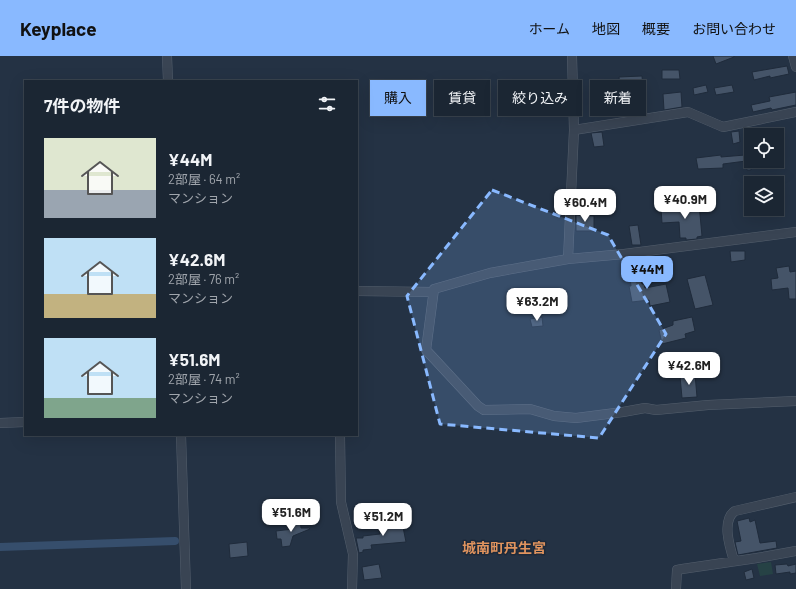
<!DOCTYPE html>
<html lang="ja">
<meta charset="utf-8">
<style>
:root{--surface:#1b2633;--page:#242e3b;--text:#f1f3f6;--muted:#a0a5ac;--line:#39434e;--accent:#89b9ff}
body{margin:0;font-family:Barlow,"Noto Sans JP",sans-serif;background:var(--page);color:var(--text);height:100vh;display:flex;flex-direction:column;font-size:15px;white-space:nowrap}
*{box-sizing:border-box;margin:0}
p{font-size:13px;color:var(--muted)}
.icon{flex:none;width:22px;height:22px;fill:none;stroke:currentColor;stroke-width:2;stroke-linecap:round;stroke-linejoin:round}
.map{position:relative;flex:1;overflow:hidden}
.panel{position:absolute;left:24px;top:24px;width:334px;height:356px;display:flex;flex-direction:column;background:var(--surface);border-radius:0px;box-shadow:0 4px 16px #0002,0 0 0 1px var(--line)}
.panel>*{flex:none}
.hud{position:absolute;left:370px;top:24px;width:366px;height:36px;display:flex;gap:8px}
.fabs{position:absolute;left:744px;top:72px;display:grid;gap:8px}
.fabs a{display:grid;place-items:center;width:40px;height:40px;border-radius:0px;background:var(--surface);box-shadow:0 4px 16px #0002,0 0 0 1px var(--line);font-size:20px}
.price{position:absolute;translate:-50% -34px;padding:0 9px;border-radius:8px;background:#fff;color:#222;font-size:13px;line-height:26px;filter:drop-shadow(0 1px 2px #0008)}
.price::after{content:'';position:absolute;left:50%;top:24px;width:12px;height:9px;margin-left:-6px;background:inherit;clip-path:polygon(0 0,100% 0,50% 100%)}
.price.selected{background:var(--accent);color:#111}
ul{padding:0;list-style:none}
li{display:flex;align-items:center;gap:12px;height:100px;padding:0 20px}
li span{display:grid;place-items:center;flex:none;width:112px;height:80px;border-radius:0px;color:#555}
li>.icon{margin-inline-start:auto}
span .icon{width:48px;height:48px;fill:#fffc;stroke-width:1}
li b{font-size:17px}
h2{display:flex;justify-content:space-between;align-items:center;height:48px;padding:0 20px;font-size:17px}
.pill{padding:0 14px;border-radius:0px;background:var(--surface);box-shadow:0 4px 16px #0002,0 0 0 1px var(--line);font-size:14px;line-height:36px}
.pill.selected{background:var(--accent);color:#111}
header{display:flex;align-items:center;gap:24px;box-sizing:border-box;height:56px;padding:0 20px;background:var(--accent);color:#111}
header strong{font-size:19px}
nav{display:flex;gap:22px;margin-inline-start:auto;font-size:14px}
.map>svg:first-child{display:block}
.park{fill:#264245}
.lines{fill:none;stroke-linecap:round;stroke-linejoin:round}
.canal{stroke:#364e6c;stroke-width:8}
.building{fill:#455468;stroke:#1f2b3b}
.minor-casing{stroke:#545f6d;stroke-width:10}
.minor{stroke:#394453;stroke-width:9}
.marked{fill:#89b9ff;fill-opacity:0.2;stroke:#89b9ff;stroke-width:3;stroke-dasharray:8 5;stroke-linejoin:round}
.labels{text-anchor:middle;dominant-baseline:central;stroke-width:3;stroke-linejoin:round;paint-order:stroke}
.quarter-label{font-size:14px;font-weight:bold;fill:#df935e;stroke:#1d2939}
</style>
<header>
<strong>Keyplace</strong>
<nav><a>ホーム</a><a>地図</a><a>概要</a><a>お問い合わせ</a></nav>
</header>
<div class="map">
<svg width="796" height="533" viewBox="0 0 796 533">
<rect width="100%" height="100%" fill="#243244"/>
<!-- park -->
<path class="park" d="M771,506L773,518L760,520L757,508Z"/>
<g class="lines">
<!-- canal -->
<path class="canal" d="M0,491L175,485"/>
</g>
<!-- building -->
<path class="building" d="M713,0H734V1L716,8Z
M787,10L789,18L770,22V20L754,24L752,16Z
M662,14H679L680,23H662Z
M642,20L643,32L620,33L619,21Z
M706,29L708,36L694,39L693,32Z
M732,29L734,36L716,39L714,32Z
M681,36L682,51L664,54L663,38Z
M796,36V49L772,54L771,52L753,56L751,49L770,45L769,41Z
M625,44L626,58L602,60L601,45Z
M739,75L740,86L733,88L731,76Z
M602,76L604,90L594,91L591,77Z
M751,94V114H747L746,105L723,108V112L698,113L696,102L721,99V101L745,99L744,95Z
M699,148L702,180L697,181V183L686,184V182H680L679,166L662,167L661,153H681V149Z
M576,159L594,160V175H576Z
M638,169L641,189H632L629,170Z
M730,195H745V204L731,206Z
M789,210L790,216L796,215V243H789L788,232L772,234L771,223L778,222L776,212Z
M640,211L642,228H644L645,232L666,228L670,246L650,250L649,244L632,246L629,230H631L629,212Z
M705,219L713,249L695,253L687,223Z
M542,261L543,270L532,271L530,263Z
M692,261L695,275L685,278L686,282L662,288L659,274L673,269V265Z
M695,318L697,341L682,342L680,320Z
M292,462H300L301,472H309L310,473L293,480L290,490L282,491L281,483H277L276,475L293,473Z
M749,462L750,466L755,464L760,487L776,485L777,492L738,499L735,486L741,485L737,465Z
M402,466L406,486L371,489L372,493L363,494V496L359,497L356,482H363V480L380,478L379,468Z
M247,486L248,500L230,502L229,488Z
M379,508L382,522L364,524L362,511Z
M787,508L788,510L796,508V517L790,518V516L776,518L775,509Z
M752,513L754,522L746,524L744,516Z"/>
<g class="lines">
<!-- minor casing -->
<g class="minor-casing">
<path id="minor" d="M167,0L168,25
M793,0L796,11
M574,74L688,56L723,71L796,56
M796,176L624,198L568,203L490,217L434,233L426,294L478,350L484,354L530,353L554,360L576,362L623,356L645,352L656,354L708,349L796,345
M568,203L574,74L572,0
M357,235L433,236
M0,367L25,366
M181,379L186,533
M340,379L341,446L353,498L352,533
M734,505C730,492 721,464 735,455L796,441
M676,533L677,514L682,513L757,502L796,495"/>
</g>
<!-- minor -->
<use href="#minor" class="minor"/>
</g>
<!-- marked area -->
<path class="marked" d="M492,134L608,179L666,278L599,382L440,368L407,240Z"/>
<g class="labels">
<!-- quarter labels -->
<g class="quarter-label">
<text x="504" y="491">城南町丹生宮</text>
</g>
</g>
</svg>
<div class="fabs">
<a><svg class="icon" aria-label="locate" viewBox="0 0 24 24"><circle cx="12" cy="12" r="6"/><path d="M12 2v4M12 18v4M2 12h4M18 12h4"/></svg></a>
<a><svg class="icon" aria-label="layers" viewBox="0 0 24 24"><path d="M12 4l9 5-9 5-9-5zM3 14l9 5 9-5"/></svg></a>
</div>
<b class="price" style="left:685px;top:164px">¥40.9M</b>
<b class="price" style="left:585px;top:167px">¥60.4M</b>
<b class="price selected" style="left:647px;top:234px">¥44M</b>
<b class="price" style="left:537px;top:266px">¥63.2M</b>
<b class="price" style="left:689px;top:330px">¥42.6M</b>
<b class="price" style="left:291px;top:477px">¥51.6M</b>
<b class="price" style="left:383px;top:481px">¥51.2M</b>
<div class="hud">
<a class="pill selected">購入</a>
<a class="pill">賃貸</a>
<a class="pill">絞り込み</a>
<a class="pill">新着</a>
</div>
<section class="panel">
<h2>7件の物件<svg class="icon" aria-label="filters" viewBox="0 0 24 24"><path d="M4 7h16M4 17h16"/><circle cx="9" cy="7" r="2"/><circle cx="15" cy="17" r="2"/></svg></h2>
<ul>
<li><span style="background:linear-gradient(#dfe7d0 65%,#9aa5b1 0)"><svg class="icon" aria-label="home" viewBox="0 0 24 24"><path d="M3 11l9-7 9 7M6 9v11h12V9"/></svg></span><div><b>¥44M</b><p>2部屋 · 64 m²</p><p>マンション</p></div></li>
<li><span style="background:linear-gradient(#bfe0f5 70%,#c2b280 0)"><svg class="icon" aria-label="home" viewBox="0 0 24 24"><path d="M3 11l9-7 9 7M6 9v11h12V9"/></svg></span><div><b>¥42.6M</b><p>2部屋 · 76 m²</p><p>マンション</p></div></li>
<li><span style="background:linear-gradient(#bfe0f5 75%,#7fa58c 0)"><svg class="icon" aria-label="home" viewBox="0 0 24 24"><path d="M3 11l9-7 9 7M6 9v11h12V9"/></svg></span><div><b>¥51.6M</b><p>2部屋 · 74 m²</p><p>マンション</p></div></li>
</ul>
</section>
</div>
